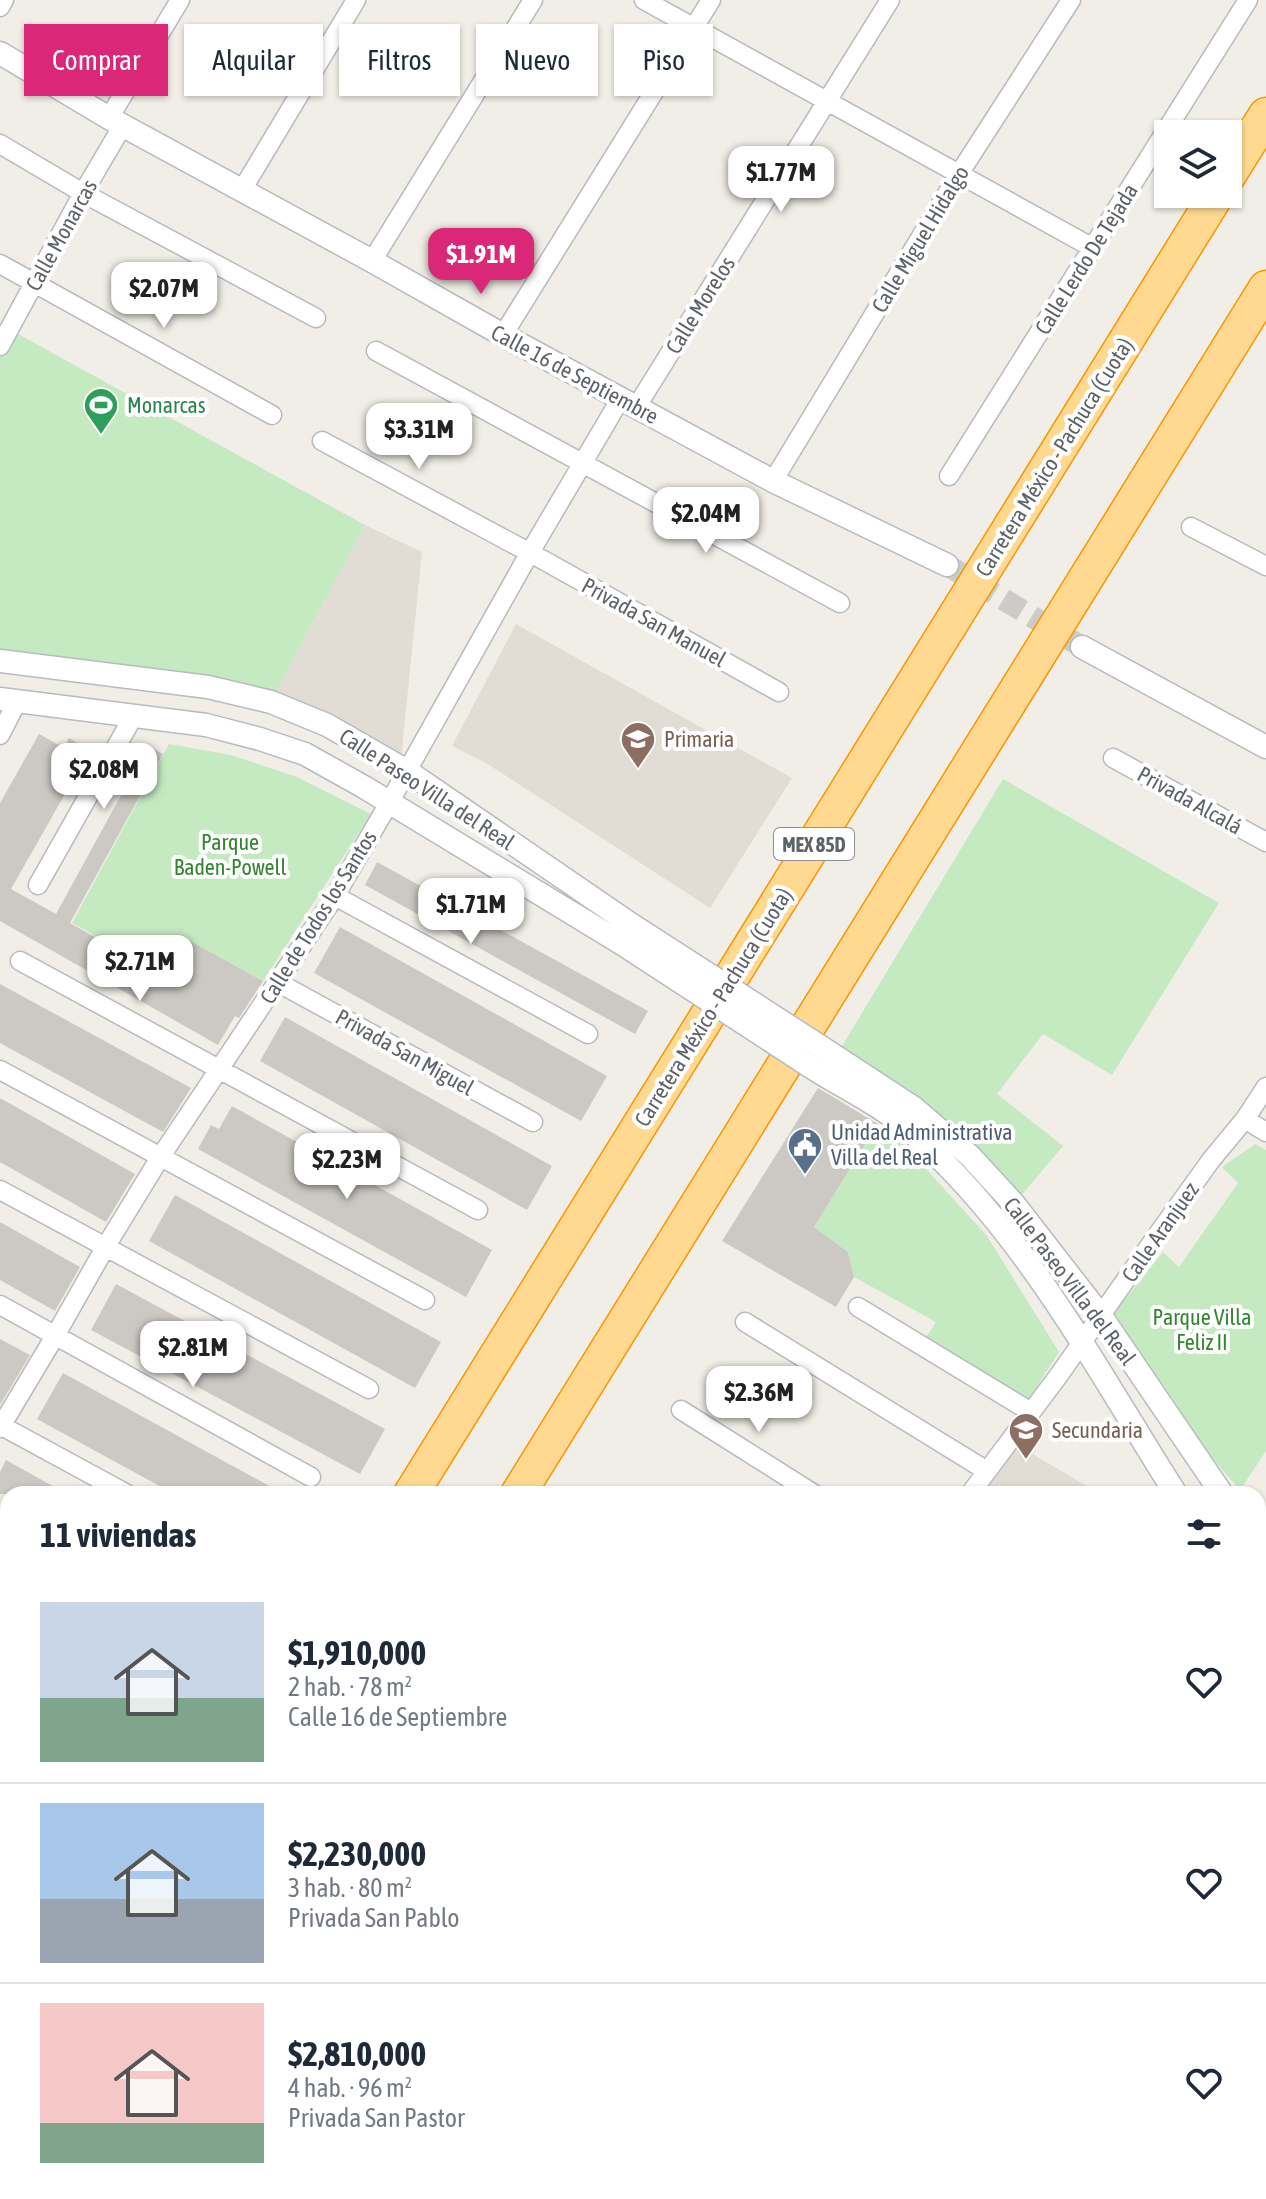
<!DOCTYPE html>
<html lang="es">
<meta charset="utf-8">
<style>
:root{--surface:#fff;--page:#f2f2f3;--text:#1f2937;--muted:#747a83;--line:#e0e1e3;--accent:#db2777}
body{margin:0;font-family:"Asap Condensed",sans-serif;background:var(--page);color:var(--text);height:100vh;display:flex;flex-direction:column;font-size:30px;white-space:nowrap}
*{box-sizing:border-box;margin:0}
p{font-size:26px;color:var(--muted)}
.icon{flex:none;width:44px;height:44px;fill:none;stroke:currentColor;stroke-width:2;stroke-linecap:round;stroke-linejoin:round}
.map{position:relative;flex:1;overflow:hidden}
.drawer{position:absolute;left:0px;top:1486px;width:1266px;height:714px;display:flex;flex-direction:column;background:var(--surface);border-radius:24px 24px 0 0;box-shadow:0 2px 6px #0004}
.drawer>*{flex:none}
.guide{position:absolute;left:24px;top:24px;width:800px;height:72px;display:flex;gap:16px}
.buttons{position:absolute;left:1154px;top:120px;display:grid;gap:16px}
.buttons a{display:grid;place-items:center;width:88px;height:88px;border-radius:0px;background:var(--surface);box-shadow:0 2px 6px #0004;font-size:40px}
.price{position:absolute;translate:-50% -68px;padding:0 18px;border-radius:16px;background:#fff;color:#222;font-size:26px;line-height:52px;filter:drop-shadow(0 2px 4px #0008)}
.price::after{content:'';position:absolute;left:50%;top:48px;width:24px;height:18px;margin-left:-12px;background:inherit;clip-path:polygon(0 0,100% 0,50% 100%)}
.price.selected{background:var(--accent);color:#fff}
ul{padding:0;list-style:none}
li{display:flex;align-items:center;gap:24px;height:200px;padding:0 40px}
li+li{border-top:2px solid var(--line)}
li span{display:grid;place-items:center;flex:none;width:224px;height:160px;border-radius:0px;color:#555}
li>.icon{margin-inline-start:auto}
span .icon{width:96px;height:96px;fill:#fffc;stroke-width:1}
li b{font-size:34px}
h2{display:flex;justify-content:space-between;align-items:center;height:96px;padding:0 40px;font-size:34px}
.tag{padding:0 28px;border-radius:0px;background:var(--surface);box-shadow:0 2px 6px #0004;font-size:28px;line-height:72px}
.tag.selected{background:var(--accent);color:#fff}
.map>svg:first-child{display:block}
.education{fill:#e1ddd5}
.green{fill:#c5eac2}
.building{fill:#ccc9c4}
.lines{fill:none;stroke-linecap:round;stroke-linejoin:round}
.tertiary-tunnel{stroke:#cccbc7;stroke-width:22;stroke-dasharray:22 11;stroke-linecap:butt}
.service-casing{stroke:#b7babe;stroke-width:12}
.minor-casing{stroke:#b7babe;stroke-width:21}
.tertiary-casing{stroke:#b7babe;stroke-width:25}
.secondary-casing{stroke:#b8bcc1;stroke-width:29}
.motorway-casing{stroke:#f89600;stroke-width:37}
.service{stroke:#fff;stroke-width:9}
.minor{stroke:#fff;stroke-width:18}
.tertiary{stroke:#fff;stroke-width:22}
.secondary{stroke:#fff;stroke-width:26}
.motorway{stroke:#ffd990;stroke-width:34}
.tertiary-bridge-casing{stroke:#b7babe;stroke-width:25;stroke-linecap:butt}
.tertiary-bridge{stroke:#fff;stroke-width:22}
.labels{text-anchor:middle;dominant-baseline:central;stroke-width:8;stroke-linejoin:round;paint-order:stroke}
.shield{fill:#fff;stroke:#8e9295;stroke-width:2}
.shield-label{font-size:20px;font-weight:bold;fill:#5e6368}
.street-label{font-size:22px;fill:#5e6368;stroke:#fff}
.leisure-label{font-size:22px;fill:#27864d;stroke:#fff;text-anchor:start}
.education-label{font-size:22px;fill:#785e54;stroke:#fff;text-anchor:start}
.park-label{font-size:22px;fill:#32862f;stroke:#fff}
.service-label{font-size:22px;fill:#4e5e75;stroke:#fff;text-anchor:start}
</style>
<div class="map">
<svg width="1266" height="2199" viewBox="0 0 1266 2199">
<rect width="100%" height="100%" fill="#f1eee7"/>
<!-- education -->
<path class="education" d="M365,525L422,552L400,769L271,701Z
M516,624L792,778L710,908L486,763L452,746Z
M1019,1446L1100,1494H983Z"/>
<!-- green -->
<path class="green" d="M9,329L365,525L271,701L0,657V346Z
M169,744L231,755L297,777L371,814L263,981L185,938L163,973L72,923Z
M1003,779L1219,903L1112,1075L1043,1034L997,1094L1063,1146L1015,1203L836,1056Z
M878,1125L899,1139L987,1236L1059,1352L1022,1410L923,1342L936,1322L854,1277L848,1252L814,1227Z
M1255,1144L1266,1150V1451L1240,1490L1213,1459L1114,1313L1163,1252L1179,1267L1238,1183L1222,1167Z"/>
<!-- building -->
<path class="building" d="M39,734L64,748L69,738L90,750L11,889L56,914L148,746L163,754L70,923L162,975L185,938L263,981L239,1018L235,1016L218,1045L0,921V803Z
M377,862L648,1011L635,1034L365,885Z
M340,927L607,1076L581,1121L314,973Z
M0,984L191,1088L163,1132L0,1043Z
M285,1017L552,1166L527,1210L260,1061Z
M818,1088L878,1124L814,1227L848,1252L854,1277L836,1307L722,1241Z
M0,1098L135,1174L106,1222L0,1162Z
M232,1106L492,1250L466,1297L198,1149L211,1125L219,1129Z
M175,1195L441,1342L415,1388L149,1241Z
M0,1222L80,1267L55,1311L0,1280Z
M116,1284L385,1429L360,1474L91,1330Z
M0,1339L30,1355L0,1405Z
M63,1373L284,1494H174L37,1419Z
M6,1460L67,1494H0V1472Z"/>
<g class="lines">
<!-- tertiary-tunnel -->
<path class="tertiary-tunnel" d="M947,565L1082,647"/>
<!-- service casing -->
<g class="service-casing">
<path id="service" d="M832,2199L836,2192
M908,2199L913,2192"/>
</g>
<!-- minor casing -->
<g class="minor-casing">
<path id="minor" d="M644,0L1093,248
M0,7L4,0
M109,118L180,0
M0,144L83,193L316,318
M242,190L356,0
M372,261L533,0
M0,264L272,415
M503,335L711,0
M0,346L83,193L123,125
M376,351L840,603
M637,406L890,0
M322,441L545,561L779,692
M949,476L1248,0
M773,481L959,174L1071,0
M1191,527L1266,566
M0,735L17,702
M1113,758L1266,842
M38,885L133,717
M335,896L588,1034
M20,961L478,1210
M277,982L533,1122
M0,1070L425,1300
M1245,1119L1266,1132
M0,1190L369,1389
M0,1305L311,1477
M858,1307L1031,1412
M745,1322L987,1471
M681,1410L814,1494
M0,1425L127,1494
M0,1428L55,1336L106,1246L161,1156L335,896L389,803L529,554L621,398
M970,1494L1059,1375L1153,1241L1211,1160L1245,1119L1266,1087
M0,1544L8,1548
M1258,1602L1266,1588
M0,1743L8,1747
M1258,1811L1266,1797
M0,1891L8,1895
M1258,1911L1266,1916
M0,1945L8,1930
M1258,2036L1266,2041
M1258,2169L1266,2158
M424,2192L433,2199
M1100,2192L1111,2199
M209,2199L213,2192
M348,2199L352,2192
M565,2199L569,2192
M704,2199L708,2192
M1238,2199L1243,2192"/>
</g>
<!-- tertiary casing -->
<g class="tertiary-casing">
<path id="tertiary" d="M0,53L109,118L372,261L503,335L773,481L947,565
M1082,647L1266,747
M0,661L208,687L271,702L327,725L407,771L632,925
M0,699L206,725L260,739L305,754L364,787L621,943
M821,1047L914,1108L970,1156L1014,1204L1101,1316L1222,1494
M808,1065C840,1086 876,1102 906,1127C1022,1226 1095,1367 1176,1494
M1258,1525L1266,1531
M1258,1571L1266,1578"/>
</g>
<!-- secondary casing -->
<g class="secondary-casing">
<path id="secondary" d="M0,1623L8,1628
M950,2192L961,2199"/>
</g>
<!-- motorway casing -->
<g class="motorway-casing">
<path id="motorway" d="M1228,176L1266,115
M411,1494L1217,194
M518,1494L1266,288
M0,2158L8,2146
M79,2199L83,2192"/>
</g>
<!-- service -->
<use href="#service" class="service"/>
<!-- minor -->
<use href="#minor" class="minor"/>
<!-- tertiary -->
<use href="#tertiary" class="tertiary"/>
<!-- secondary -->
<use href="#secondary" class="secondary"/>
<!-- motorway -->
<use href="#motorway" class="motorway"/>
<!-- tertiary-bridge casing -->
<g class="tertiary-bridge-casing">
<path id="tertiary-bridge" d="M632,925L821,1047
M621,943L808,1065"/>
</g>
<!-- tertiary-bridge -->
<use href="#tertiary-bridge" class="tertiary-bridge"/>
</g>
<!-- icons -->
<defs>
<g id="stadium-pin" transform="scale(1.8)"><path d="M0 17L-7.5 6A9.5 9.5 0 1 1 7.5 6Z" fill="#2e9e5b" stroke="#fff"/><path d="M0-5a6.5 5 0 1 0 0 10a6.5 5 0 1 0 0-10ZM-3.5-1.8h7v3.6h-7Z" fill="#fff"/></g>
<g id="school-pin" transform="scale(1.8)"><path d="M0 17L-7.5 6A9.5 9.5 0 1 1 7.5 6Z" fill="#8d6e63" stroke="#fff"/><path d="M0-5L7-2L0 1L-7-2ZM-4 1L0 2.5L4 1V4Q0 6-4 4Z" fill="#fff"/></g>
<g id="civic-pin" transform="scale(1.8)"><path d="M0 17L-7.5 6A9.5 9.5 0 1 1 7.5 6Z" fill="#5c6f8a" stroke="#fff"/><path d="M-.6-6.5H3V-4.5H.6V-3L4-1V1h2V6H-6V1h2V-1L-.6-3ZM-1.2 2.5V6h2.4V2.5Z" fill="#fff"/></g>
</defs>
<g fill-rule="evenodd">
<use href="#stadium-pin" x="101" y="405"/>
<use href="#school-pin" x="638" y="739"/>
<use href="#civic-pin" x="805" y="1145"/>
<use href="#school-pin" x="1026" y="1430"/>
</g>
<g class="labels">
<!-- shield labels -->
<rect class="shield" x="774" y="828" width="80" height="32" rx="6"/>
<g class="shield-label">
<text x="814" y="844">MEX 85D</text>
</g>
<!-- street labels -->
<g class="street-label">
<text transform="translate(61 235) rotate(-61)">Calle Monarcas</text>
<text transform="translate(920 239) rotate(-59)">Calle Miguel Hidalgo</text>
<text transform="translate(1086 259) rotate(-58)">Calle Lerdo De Tejada</text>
<text transform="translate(700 305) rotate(-58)">Calle Morelos</text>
<text transform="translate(575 374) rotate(28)">Calle 16 de Septiembre</text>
<text transform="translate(1054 457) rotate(-58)">Carretera México - Pachuca (Cuota)</text>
<text transform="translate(654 622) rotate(29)">Privada San Manuel</text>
<text transform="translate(427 789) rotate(33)">Calle Paseo Villa del Real</text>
<text transform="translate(1190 800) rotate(29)">Privada Alcalá</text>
<text transform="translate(318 917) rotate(-58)">Calle de Todos los Santos</text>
<text transform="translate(713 1007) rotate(-58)">Carretera México - Pachuca (Cuota)</text>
<text transform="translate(405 1052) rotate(29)">Privada San Miguel</text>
<text transform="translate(1160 1232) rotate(-55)">Calle Aranjuez</text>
<text transform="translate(1070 1281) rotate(53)">Calle Paseo Villa del Real</text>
</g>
<!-- leisure labels -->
<g class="leisure-label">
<text x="127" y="405">Monarcas</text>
</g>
<!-- education labels -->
<g class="education-label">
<text x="664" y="739">Primaria</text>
<text x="1052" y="1430">Secundaria</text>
</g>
<!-- park labels -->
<g class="park-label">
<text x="230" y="842">Parque<tspan x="230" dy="25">Baden-Powell</tspan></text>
<text x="1202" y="1317">Parque Villa<tspan x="1202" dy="25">Feliz II</tspan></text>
</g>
<!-- service labels -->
<g class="service-label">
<text x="831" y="1132">Unidad Administrativa<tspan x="831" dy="25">Villa del Real</tspan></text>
</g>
</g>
</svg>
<div class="buttons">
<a><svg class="icon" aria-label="layers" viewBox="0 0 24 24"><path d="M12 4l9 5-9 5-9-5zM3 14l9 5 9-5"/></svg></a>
</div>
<b class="price" style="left:781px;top:214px">$1.77M</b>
<b class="price selected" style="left:481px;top:296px">$1.91M</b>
<b class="price" style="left:164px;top:330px">$2.07M</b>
<b class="price" style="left:419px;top:471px">$3.31M</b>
<b class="price" style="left:706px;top:555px">$2.04M</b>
<b class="price" style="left:104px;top:811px">$2.08M</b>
<b class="price" style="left:471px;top:946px">$1.71M</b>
<b class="price" style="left:140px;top:1003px">$2.71M</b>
<b class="price" style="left:347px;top:1201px">$2.23M</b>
<b class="price" style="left:193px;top:1389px">$2.81M</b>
<b class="price" style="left:759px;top:1434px">$2.36M</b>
<div class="guide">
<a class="tag selected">Comprar</a>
<a class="tag">Alquilar</a>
<a class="tag">Filtros</a>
<a class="tag">Nuevo</a>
<a class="tag">Piso</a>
</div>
<section class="drawer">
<h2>11 viviendas<svg class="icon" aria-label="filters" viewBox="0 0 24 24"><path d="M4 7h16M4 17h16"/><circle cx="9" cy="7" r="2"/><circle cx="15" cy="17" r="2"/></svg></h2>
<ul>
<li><span style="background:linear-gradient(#c9d6e8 60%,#7fa58c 0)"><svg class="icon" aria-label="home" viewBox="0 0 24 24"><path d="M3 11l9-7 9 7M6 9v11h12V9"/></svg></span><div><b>$1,910,000</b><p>2 hab. · 78 m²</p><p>Calle 16 de Septiembre</p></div><svg class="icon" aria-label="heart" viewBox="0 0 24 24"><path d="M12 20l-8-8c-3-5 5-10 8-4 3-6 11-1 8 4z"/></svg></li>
<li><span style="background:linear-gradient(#a9c7e8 60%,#9aa5b1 0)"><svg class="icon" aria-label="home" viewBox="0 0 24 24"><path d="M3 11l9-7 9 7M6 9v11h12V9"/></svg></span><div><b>$2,230,000</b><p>3 hab. · 80 m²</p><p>Privada San Pablo</p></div><svg class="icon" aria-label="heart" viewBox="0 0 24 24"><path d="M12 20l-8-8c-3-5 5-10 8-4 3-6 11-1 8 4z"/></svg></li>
<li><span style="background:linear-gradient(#f6c9c9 75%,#7fa58c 0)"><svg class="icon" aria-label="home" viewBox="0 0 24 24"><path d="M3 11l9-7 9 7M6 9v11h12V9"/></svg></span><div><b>$2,810,000</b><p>4 hab. · 96 m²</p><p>Privada San Pastor</p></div><svg class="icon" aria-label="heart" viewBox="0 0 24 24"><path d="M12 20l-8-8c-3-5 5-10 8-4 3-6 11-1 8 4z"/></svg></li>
</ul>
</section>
</div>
